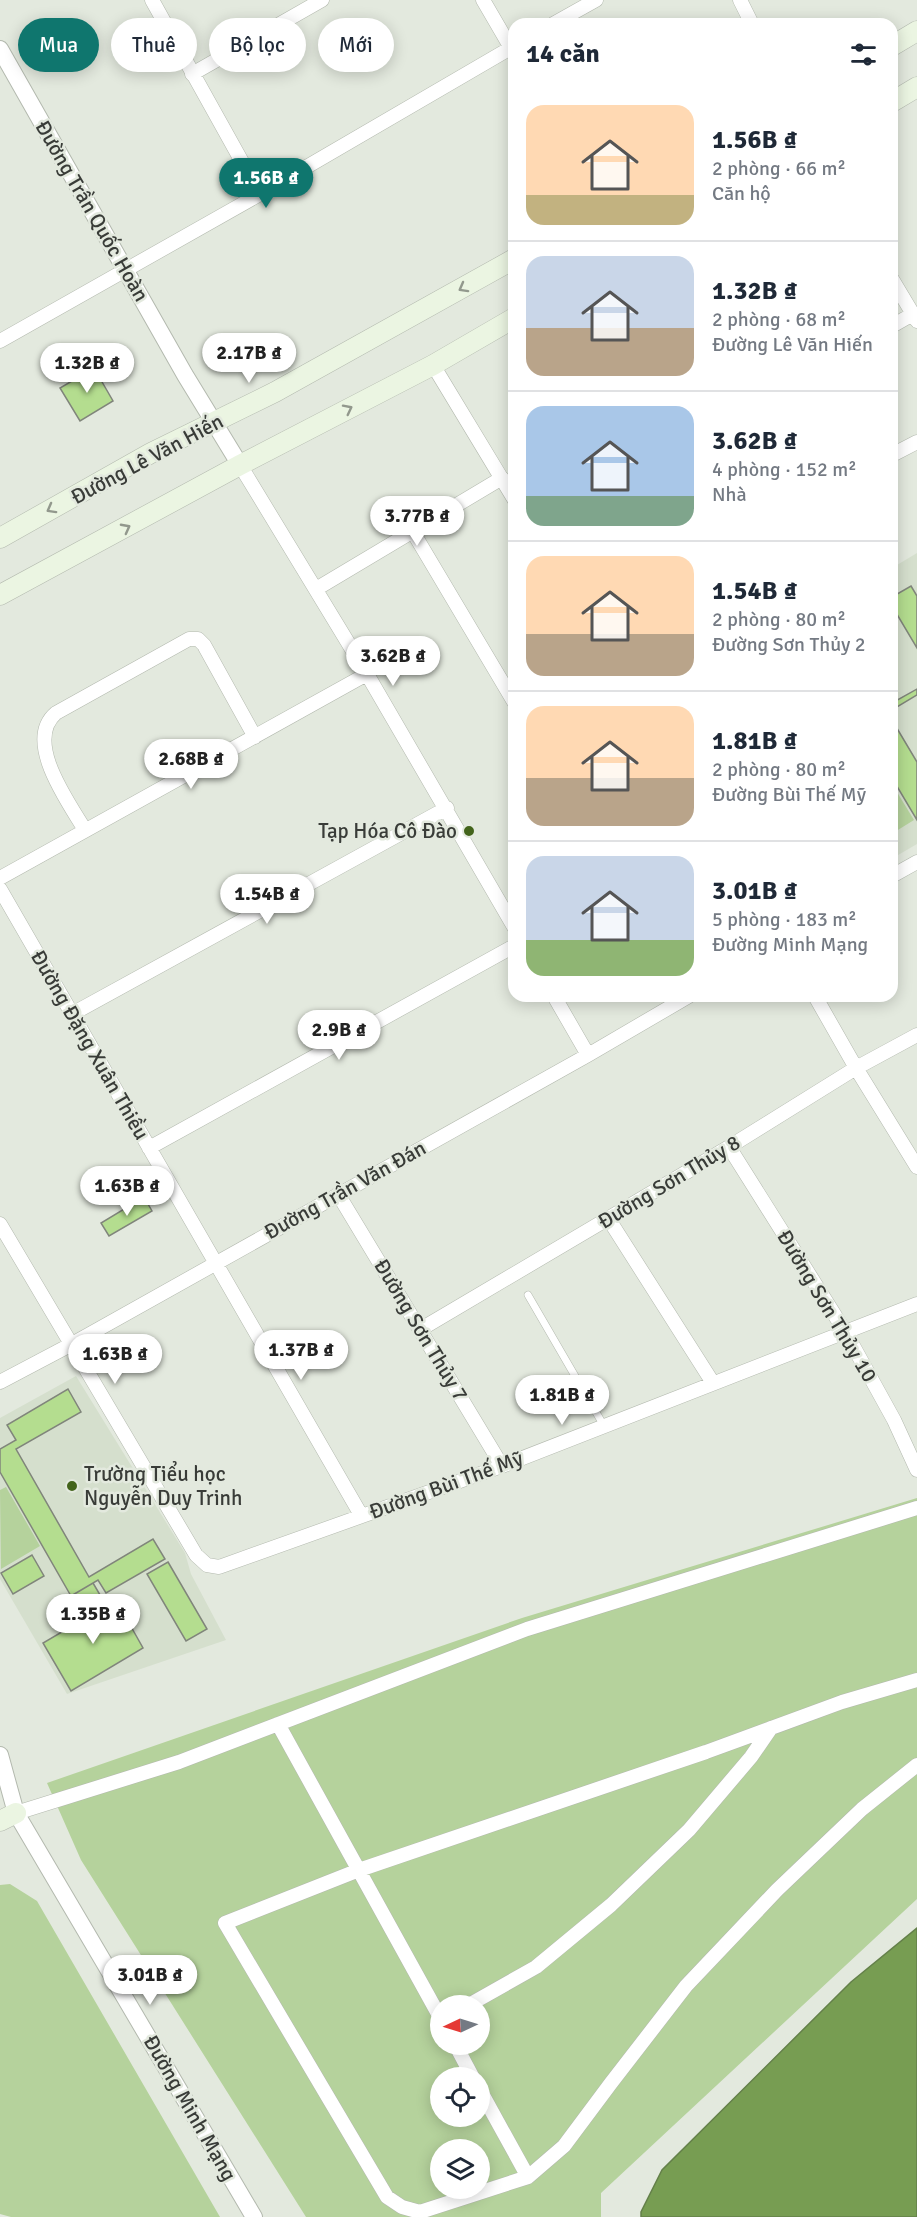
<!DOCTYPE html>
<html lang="vi">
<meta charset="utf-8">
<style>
:root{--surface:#fff;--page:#f6f6f7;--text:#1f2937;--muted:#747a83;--line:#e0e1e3;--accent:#0f766e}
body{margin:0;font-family:Signika,sans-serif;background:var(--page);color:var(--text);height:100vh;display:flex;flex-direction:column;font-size:22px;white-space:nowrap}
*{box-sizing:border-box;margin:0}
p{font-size:20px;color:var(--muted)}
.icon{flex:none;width:33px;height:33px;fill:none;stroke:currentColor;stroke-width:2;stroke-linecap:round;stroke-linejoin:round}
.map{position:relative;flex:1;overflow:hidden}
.sheet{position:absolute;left:508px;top:18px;width:390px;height:984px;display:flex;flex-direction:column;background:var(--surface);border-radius:18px;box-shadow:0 3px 15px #0003}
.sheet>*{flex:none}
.hud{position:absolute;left:18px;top:18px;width:400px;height:54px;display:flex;gap:12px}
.needle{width:39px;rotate:266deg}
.controls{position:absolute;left:430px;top:1995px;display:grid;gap:12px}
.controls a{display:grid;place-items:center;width:60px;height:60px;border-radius:50%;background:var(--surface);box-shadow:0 3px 15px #0003;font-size:30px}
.price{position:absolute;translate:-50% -51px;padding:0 14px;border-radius:21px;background:#fff;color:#222;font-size:20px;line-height:39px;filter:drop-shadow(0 2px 3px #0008)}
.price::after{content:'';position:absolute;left:50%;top:36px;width:18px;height:14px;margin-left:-9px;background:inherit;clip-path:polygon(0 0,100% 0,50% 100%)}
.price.active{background:var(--accent);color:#fff}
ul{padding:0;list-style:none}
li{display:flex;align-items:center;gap:18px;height:150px;padding:0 18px}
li+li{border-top:2px solid var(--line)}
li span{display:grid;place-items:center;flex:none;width:168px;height:120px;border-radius:18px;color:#555}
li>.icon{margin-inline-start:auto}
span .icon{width:72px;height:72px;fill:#fffc;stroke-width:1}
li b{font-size:26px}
h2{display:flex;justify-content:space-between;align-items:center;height:72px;padding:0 18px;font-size:26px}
.chip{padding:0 21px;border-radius:27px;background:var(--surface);box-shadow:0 3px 15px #0003;font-size:21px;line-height:54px}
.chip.active{background:var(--accent);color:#fff}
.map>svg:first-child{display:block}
.built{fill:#d5dfcd}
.green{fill:#b5d29c;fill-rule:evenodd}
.water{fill:#779d52;stroke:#64804a;stroke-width:1.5}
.building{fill:#b4dd8f;stroke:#80857b;stroke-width:1.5}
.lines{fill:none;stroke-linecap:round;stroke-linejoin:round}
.service-casing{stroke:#b3b9ae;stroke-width:8}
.minor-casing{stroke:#b3b9ae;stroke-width:15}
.tertiary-casing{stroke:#b3b9ae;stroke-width:18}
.secondary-casing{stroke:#b3b9ae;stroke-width:21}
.service{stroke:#fff;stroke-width:7}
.minor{stroke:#fff;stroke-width:14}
.tertiary{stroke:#fff;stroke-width:16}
.secondary{stroke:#ebf5e2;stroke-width:20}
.oneway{stroke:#92988d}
.poi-dot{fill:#43641b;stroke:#e3e9de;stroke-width:2}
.labels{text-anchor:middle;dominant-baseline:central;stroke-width:5;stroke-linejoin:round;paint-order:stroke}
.street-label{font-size:21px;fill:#393c38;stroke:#e3e9de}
.poi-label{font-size:21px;fill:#393c38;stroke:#e3e9de;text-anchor:end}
</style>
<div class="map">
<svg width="917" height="2217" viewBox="0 0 917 2217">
<rect width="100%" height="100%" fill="#e3e9de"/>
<!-- built -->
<path class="built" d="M917,553V844L893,858L892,568Z
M76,1376L185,1553L191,1574L226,1640L67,1694L0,1579V1418Z"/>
<!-- green -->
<path class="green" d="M892,784L914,820L893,833H892Z
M6,1487L40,1546L1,1569L0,1490Z
M917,1498V1899L601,2193V2217H306L81,1860L47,1783L522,1618ZM441,2006H480V2044H441ZM441,2078H480V2116H441ZM441,2150H480V2188H441Z
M10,1884L37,1901L220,2217H11L0,2214V1885Z"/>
<!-- water -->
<path class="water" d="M917,1928V2217H641V2212L662,2170L851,1982Z"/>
<!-- building -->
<path class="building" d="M94,368L113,401L80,421L60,388Z
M911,586L917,596V648L892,606V597Z
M917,689V695L892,710V703Z
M892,720L917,762V820L892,778Z
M144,1197L152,1211L109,1236L101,1223Z
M68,1389L81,1412L16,1449L89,1577L153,1539L165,1559L106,1593L98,1580L71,1596L0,1472V1449L16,1440L7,1425Z
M32,1555L44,1576L13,1594L1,1573Z
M168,1562L207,1629L186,1641L147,1574Z
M93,1583L103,1600L81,1612L71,1596Z
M116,1600L143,1648L71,1691L43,1643Z"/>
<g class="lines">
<!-- service casing -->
<g class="service-casing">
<path id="service" d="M528,1295L604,1426"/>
</g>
<!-- minor casing -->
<g class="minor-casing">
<path id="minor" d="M152,0L260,194
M483,0L511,48
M740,0L752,24
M553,24L596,0
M192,74L322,0
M892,279L917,321
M892,326L913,314
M0,341L260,194L514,46
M433,365L514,499
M892,455L917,442
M240,465L367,674L514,927
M413,532L514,702
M316,589L502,478
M85,830C69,803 23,741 56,713L189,639H198L204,645L255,737
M892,876L917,862
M0,878L367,674
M0,889L361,1515
M554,996L588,1055
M815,996L856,1068L917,1167
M72,1014L447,808
M729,1147L846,1333L894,1420L917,1470
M149,1148L514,946
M338,1194L502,1466
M608,1218L713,1383
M0,1224L196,1555L207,1565L219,1567L502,1466L917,1304
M421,1329L729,1147L856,1068L917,1035
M0,1382L72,1344L588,1055L689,996
M278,1724L441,2019
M16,1813L179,1762L527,1629L917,1508
M467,2006L536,1967L611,1905L689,1830L751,1757L771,1728
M455,2044L473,2078
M480,2090L528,2177L420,2212L402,2207L387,2197L225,1923L359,1870L706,1752L842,1702L917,1680
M528,2177L564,2146L611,2083L686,1986L777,1890L862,1809L917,1765"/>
</g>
<!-- tertiary casing -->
<g class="tertiary-casing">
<path id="tertiary" d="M0,49L185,375L240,465
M0,1755L16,1813L254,2217"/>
</g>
<!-- secondary casing -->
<g class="secondary-casing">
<path id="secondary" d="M892,46L917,31
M892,102L917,87
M0,538L151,453L275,392L514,259
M0,595L240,465L433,365L514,318
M0,1821L16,1813"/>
</g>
<!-- service -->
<use href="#service" class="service"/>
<!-- minor -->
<use href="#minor" class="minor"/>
<!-- tertiary -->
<use href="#tertiary" class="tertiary"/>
<!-- secondary -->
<use href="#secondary" class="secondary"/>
</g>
<!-- one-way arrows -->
<defs><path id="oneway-chevron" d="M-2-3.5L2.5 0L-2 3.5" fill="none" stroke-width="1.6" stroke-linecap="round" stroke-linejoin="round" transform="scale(1.5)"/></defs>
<g class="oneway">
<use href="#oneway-chevron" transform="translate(463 288) rotate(151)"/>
<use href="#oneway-chevron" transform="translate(348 409) rotate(-27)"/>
<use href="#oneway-chevron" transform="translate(51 509) rotate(151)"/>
<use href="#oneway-chevron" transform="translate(126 528) rotate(-28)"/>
</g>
<!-- markers -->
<g class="poi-dot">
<circle cx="469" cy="831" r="6"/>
<circle cx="72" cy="1486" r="6"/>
</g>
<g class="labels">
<!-- street labels -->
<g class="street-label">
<text transform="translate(92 211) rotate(60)">Đường Trần Quốc Hoàn</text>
<text transform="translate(147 459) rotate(-28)">Đường Lê Văn Hiến</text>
<text transform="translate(90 1045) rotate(60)">Đường Đặng Xuân Thiều</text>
<text transform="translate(669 1182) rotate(-31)">Đường Sơn Thủy 8</text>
<text transform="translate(345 1190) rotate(-29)">Đường Trần Văn Đán</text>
<text transform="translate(827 1306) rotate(59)">Đường Sơn Thủy 10</text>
<text transform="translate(421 1330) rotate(59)">Đường Sơn Thủy 7</text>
<text transform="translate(446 1485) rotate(-20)">Đường Bùi Thế Mỹ</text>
<text transform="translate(190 2108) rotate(60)">Đường Minh Mạng</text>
</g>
<!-- poi labels -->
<g class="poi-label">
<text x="457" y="831">Tạp Hóa Cô Đào</text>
<text x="84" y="1474" text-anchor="start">Trường Tiểu học<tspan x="84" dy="24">Nguyễn Duy Trinh</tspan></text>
</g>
</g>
</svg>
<div class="controls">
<a><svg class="needle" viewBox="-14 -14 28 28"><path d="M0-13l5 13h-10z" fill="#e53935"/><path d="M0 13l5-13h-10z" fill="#747a83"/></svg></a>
<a><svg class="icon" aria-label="locate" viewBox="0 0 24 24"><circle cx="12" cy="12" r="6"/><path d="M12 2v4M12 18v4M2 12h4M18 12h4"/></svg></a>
<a><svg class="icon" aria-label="layers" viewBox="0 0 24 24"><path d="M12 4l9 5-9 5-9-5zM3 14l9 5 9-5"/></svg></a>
</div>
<b class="price active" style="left:266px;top:209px">1.56B ₫</b>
<b class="price" style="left:249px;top:384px">2.17B ₫</b>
<b class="price" style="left:87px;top:394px">1.32B ₫</b>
<b class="price" style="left:417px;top:547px">3.77B ₫</b>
<b class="price" style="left:393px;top:687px">3.62B ₫</b>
<b class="price" style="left:191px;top:790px">2.68B ₫</b>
<b class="price" style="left:267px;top:925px">1.54B ₫</b>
<b class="price" style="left:339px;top:1061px">2.9B ₫</b>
<b class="price" style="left:127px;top:1217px">1.63B ₫</b>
<b class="price" style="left:301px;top:1381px">1.37B ₫</b>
<b class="price" style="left:115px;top:1385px">1.63B ₫</b>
<b class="price" style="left:562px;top:1426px">1.81B ₫</b>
<b class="price" style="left:93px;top:1645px">1.35B ₫</b>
<b class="price" style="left:150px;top:2006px">3.01B ₫</b>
<div class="hud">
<a class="chip active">Mua</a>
<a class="chip">Thuê</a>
<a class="chip">Bộ lọc</a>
<a class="chip">Mới</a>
</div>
<section class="sheet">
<h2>14 căn<svg class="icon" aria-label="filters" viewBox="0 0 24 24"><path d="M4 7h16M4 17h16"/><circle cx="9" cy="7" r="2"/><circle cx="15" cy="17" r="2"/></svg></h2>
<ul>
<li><span style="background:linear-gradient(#ffd9b3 75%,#c2b280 0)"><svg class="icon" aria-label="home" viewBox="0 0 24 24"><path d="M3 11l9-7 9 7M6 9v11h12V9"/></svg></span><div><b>1.56B ₫</b><p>2 phòng · 66 m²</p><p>Căn hộ</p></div></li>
<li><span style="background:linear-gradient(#c9d6e8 60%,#b9a48a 0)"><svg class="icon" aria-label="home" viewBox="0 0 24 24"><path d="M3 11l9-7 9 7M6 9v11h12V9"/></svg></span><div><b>1.32B ₫</b><p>2 phòng · 68 m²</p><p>Đường Lê Văn Hiến</p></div></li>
<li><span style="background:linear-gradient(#a9c7e8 75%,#7fa58c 0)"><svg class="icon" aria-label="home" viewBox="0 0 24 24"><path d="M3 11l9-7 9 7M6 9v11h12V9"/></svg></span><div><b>3.62B ₫</b><p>4 phòng · 152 m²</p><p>Nhà</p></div></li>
<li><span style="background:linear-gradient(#ffd9b3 65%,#b9a48a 0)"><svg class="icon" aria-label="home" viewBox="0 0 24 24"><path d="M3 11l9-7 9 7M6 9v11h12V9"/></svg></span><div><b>1.54B ₫</b><p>2 phòng · 80 m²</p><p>Đường Sơn Thủy 2</p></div></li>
<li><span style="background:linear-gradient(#ffd9b3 60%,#b9a48a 0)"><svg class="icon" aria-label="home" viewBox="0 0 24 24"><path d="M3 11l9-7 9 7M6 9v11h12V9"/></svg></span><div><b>1.81B ₫</b><p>2 phòng · 80 m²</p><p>Đường Bùi Thế Mỹ</p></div></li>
<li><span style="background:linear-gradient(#c9d6e8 70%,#8fb573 0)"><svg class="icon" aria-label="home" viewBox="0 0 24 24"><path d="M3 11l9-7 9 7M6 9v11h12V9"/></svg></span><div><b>3.01B ₫</b><p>5 phòng · 183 m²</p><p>Đường Minh Mạng</p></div></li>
</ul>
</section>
</div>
